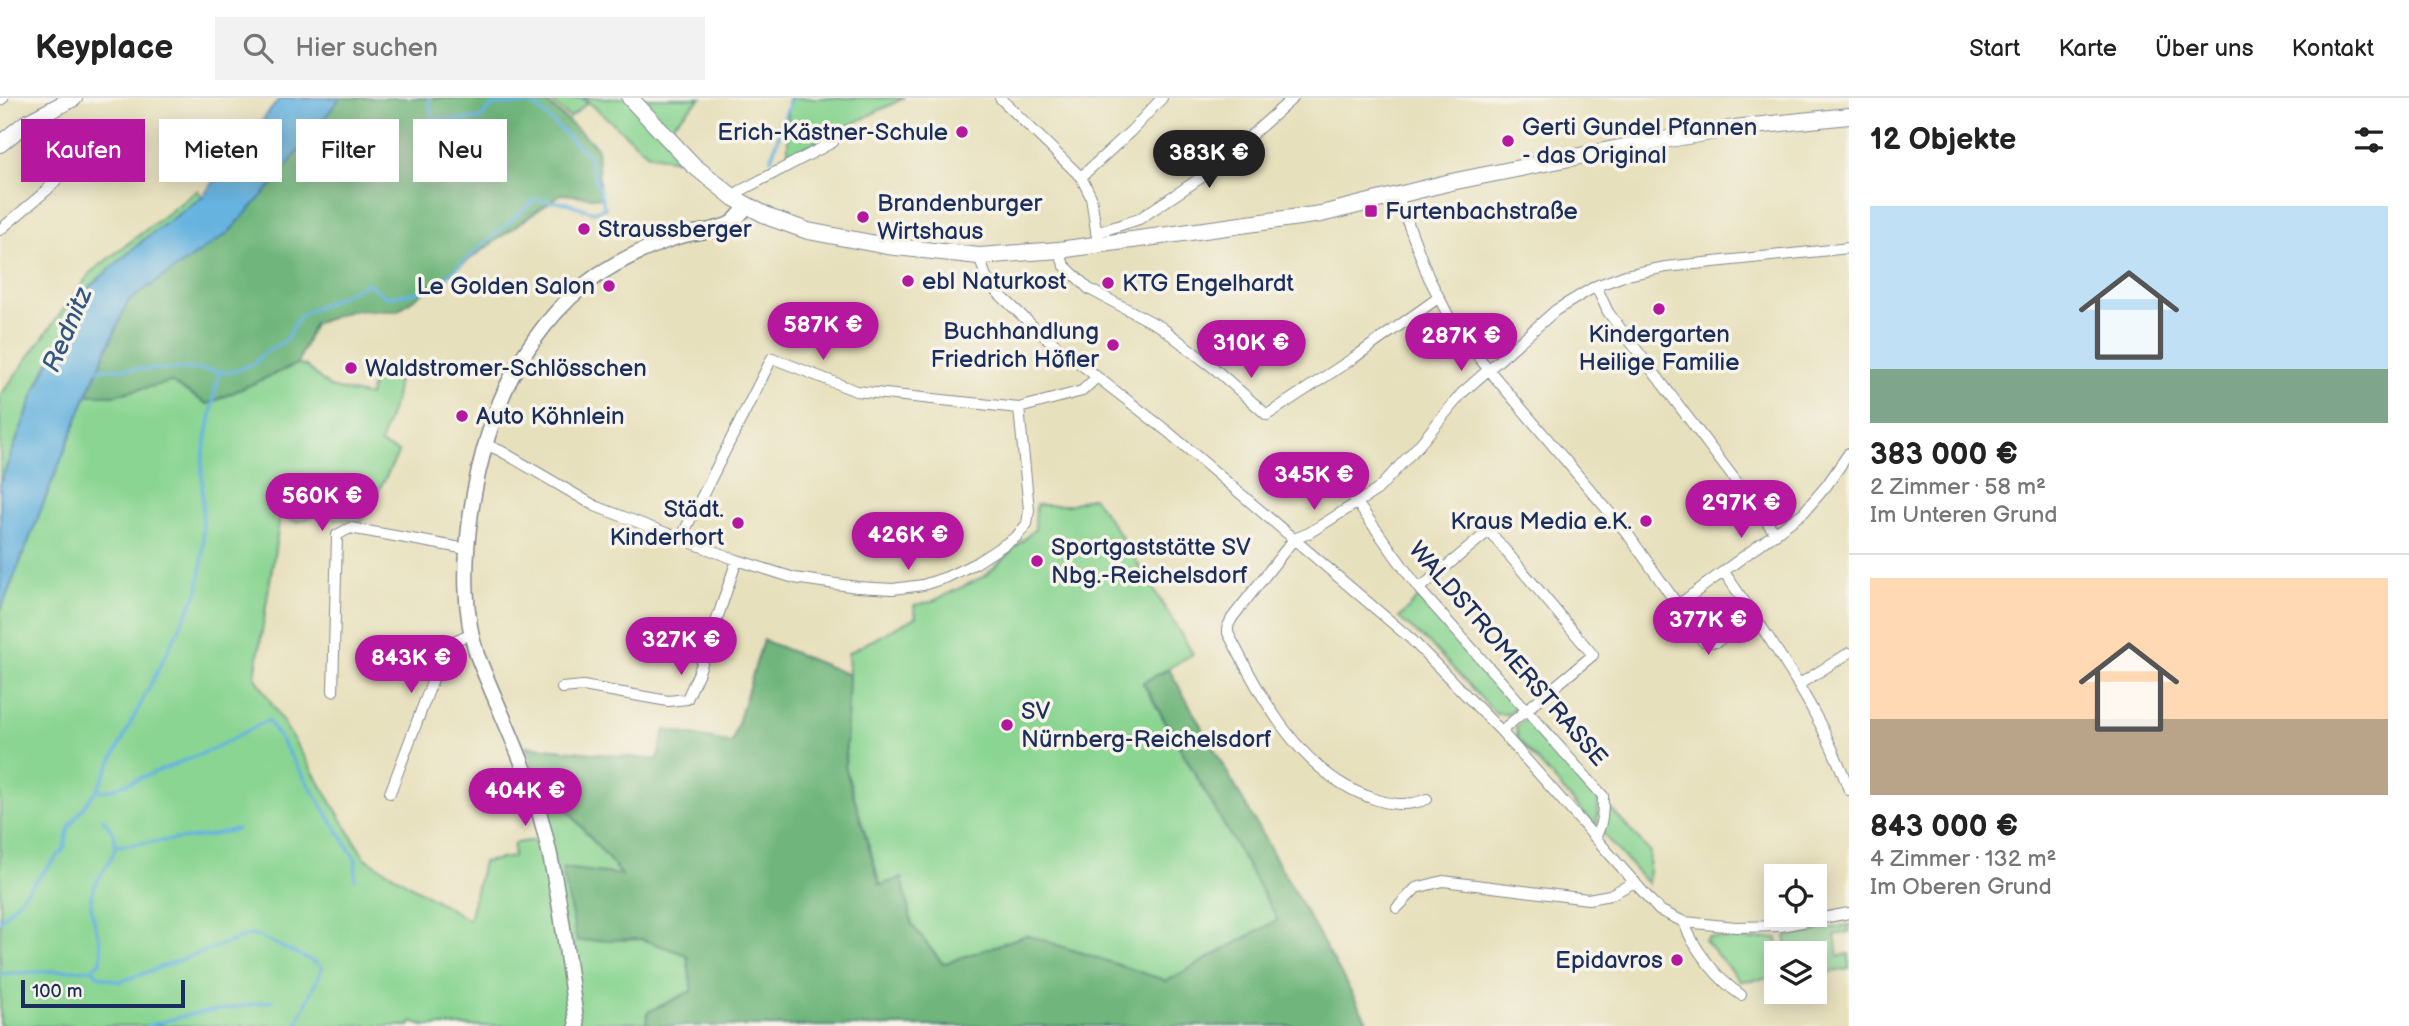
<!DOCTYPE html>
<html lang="de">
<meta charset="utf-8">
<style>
:root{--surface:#fff;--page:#f2f2f2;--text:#222;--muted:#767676;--line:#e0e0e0;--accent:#b5179e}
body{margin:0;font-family:"Balsamiq Sans",sans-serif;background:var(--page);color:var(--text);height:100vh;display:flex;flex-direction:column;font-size:26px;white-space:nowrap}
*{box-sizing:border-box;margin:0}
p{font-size:23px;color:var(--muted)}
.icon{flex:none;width:38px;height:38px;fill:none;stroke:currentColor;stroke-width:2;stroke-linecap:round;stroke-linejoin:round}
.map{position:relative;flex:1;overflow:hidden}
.side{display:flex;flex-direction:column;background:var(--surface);width:560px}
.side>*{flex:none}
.top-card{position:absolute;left:21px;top:21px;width:665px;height:63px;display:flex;gap:14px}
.controls{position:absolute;left:1764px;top:766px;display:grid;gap:14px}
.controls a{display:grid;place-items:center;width:63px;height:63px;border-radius:0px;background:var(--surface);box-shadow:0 4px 18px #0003;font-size:35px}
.scale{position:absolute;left:21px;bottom:18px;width:164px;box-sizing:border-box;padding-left:7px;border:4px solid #1b2f5e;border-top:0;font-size:19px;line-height:24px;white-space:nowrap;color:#1b2f5e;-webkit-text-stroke:5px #f7f3e8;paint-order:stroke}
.price{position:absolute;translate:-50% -60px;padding:0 16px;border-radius:24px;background:var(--accent);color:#fff;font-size:23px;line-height:46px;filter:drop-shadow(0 2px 4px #0008)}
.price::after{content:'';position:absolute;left:50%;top:42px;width:21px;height:16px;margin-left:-10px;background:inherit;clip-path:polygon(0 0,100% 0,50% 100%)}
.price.on{background:#222;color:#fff}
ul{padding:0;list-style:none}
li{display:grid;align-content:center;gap:14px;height:371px;padding:0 21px}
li+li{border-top:2px solid var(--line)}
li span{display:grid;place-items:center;height:217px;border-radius:0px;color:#555}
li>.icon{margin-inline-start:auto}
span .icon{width:126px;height:126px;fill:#fffc;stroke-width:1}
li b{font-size:30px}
h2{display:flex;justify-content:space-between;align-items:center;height:84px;padding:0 21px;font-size:30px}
.tag{padding:0 24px;border-radius:0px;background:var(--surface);box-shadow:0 4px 18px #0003;font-size:24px;line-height:63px}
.tag.on{background:var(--accent);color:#fff}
header{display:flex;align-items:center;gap:42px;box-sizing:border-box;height:98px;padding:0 35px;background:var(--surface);border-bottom:2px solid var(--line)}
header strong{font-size:33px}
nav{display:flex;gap:38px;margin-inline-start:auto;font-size:24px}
.search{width:490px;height:63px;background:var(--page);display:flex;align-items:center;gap:18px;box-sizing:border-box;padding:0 24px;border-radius:0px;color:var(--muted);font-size:26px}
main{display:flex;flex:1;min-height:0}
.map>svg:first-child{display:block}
.green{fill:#8ad592;stroke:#528278;stroke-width:2}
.forest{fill:#6fb67c;stroke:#45726d;stroke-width:2}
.water{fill:#66b3df;stroke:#40719e;stroke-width:2}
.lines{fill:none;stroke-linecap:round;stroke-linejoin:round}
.stream{stroke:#66b3df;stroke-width:3.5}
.minor-casing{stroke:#81888d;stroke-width:12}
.secondary-casing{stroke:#81888d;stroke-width:17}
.primary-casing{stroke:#81888d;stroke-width:18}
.minor{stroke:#fff;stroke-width:10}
.secondary{stroke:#fff;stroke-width:14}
.primary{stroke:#fff;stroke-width:16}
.poi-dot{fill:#b5179e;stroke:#f7f3e8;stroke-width:2.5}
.labels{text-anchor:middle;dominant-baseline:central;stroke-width:7;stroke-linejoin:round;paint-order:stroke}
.poi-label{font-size:24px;fill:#1b2f5e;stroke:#f7f3e8;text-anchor:start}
.street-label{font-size:24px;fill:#1b2f5e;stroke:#f7f3e8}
.water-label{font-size:26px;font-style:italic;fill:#325785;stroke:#f7f3e8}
</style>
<header>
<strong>Keyplace</strong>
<div class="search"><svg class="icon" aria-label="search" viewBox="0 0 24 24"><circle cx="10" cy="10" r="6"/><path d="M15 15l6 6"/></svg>Hier suchen</div>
<nav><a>Start</a><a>Karte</a><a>Über uns</a><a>Kontakt</a></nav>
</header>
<main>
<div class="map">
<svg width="1849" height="928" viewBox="0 0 1849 928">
<rect width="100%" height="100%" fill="#f7f3e8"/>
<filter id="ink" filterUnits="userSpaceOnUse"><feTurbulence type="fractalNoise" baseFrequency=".0143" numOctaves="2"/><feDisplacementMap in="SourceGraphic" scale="14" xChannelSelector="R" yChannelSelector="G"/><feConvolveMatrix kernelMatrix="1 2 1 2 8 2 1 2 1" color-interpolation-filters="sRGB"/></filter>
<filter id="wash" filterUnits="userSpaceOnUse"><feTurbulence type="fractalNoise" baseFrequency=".00686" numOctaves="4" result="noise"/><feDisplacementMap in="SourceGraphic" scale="28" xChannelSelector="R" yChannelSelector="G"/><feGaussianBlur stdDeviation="1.57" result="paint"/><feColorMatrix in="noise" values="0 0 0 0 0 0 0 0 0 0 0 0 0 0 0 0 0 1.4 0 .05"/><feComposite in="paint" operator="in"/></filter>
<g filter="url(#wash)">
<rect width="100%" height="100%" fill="#e7e0bc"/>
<!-- green -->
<path class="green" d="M547,0H582L587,5L570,20Z
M584,0H701L671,28L676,62L648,56Z
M788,0H904L788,58Z
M198,92L202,99L147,139L86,192L38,286L0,386V298L91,174Z
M297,266L306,268L330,289L369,298L375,276L398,281L395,301L380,346L399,354L362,424L313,418L298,424L280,419L255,578L365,760L469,822L483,764L513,759L514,745L538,742L541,699L553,695L623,778L577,843L641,841L687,857L692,893L648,914L646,925L591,924V928H424L412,924L410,928H0V514L87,297H114L171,284L208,306Z
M1093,399L1121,438L1193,556L1143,585L1278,822L1167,883L1027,837L943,866L912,827L902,780L881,788L845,669L849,577L848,555L916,519L914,507L931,504L985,478L1035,431L1036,407H1069Z
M1419,499L1517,607L1508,616H1496L1431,547L1399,520Z
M1528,619L1599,699L1597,726L1595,728L1518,641L1516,629Z
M1609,711L1612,712L1650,754L1648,786L1603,736L1602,731Z
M1849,827V834L1835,837L1838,858L1849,856V871L1815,877V856H1788L1785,839Z
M1708,839L1751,842L1777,840L1779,856H1776V877L1773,880L1740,883L1705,843Z"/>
<!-- forest -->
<path class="forest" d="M340,0H495L498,3L508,0H542L597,49L600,100L561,96L397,213L352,212L314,226L297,266L207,306L171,284L114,297H87L128,203L171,173L317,27Z
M763,542L849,577L845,669L880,787L902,780L912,827L943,866L1027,837L1167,883L1278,822L1143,584L1169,571L1370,928H653L646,925L648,914L692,893L687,857L641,841L577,843L562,770L622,777L553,695L541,699L526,648L657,662L665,632L732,645Z"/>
<!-- water -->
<path class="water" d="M280,0H340L271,88L228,135L128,203L87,297L0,514V386L38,286L86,192L147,139L202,99Z"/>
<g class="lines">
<!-- stream -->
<path class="stream" d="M771,61L791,0
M96,271H199L230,275L255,265L265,254L286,242L300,218L367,185L386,199L431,192L535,102L567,105L593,114L605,110L587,56L533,6L493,7L480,21H434L428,4L430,0
M98,690L101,693L110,692L211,652L268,622L356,762L355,781
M117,748L207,738L237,731
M0,823L64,751L69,729L98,690L198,493L203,456L202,364L219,274
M92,871L101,863C104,843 91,824 91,804C92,770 137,754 102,721
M0,876L92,871L99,878L120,884L249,837L258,838L316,865
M147,928L188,917L273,903
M296,928L322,870L320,868"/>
</g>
</g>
<g filter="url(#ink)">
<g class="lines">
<!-- minor casing -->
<g class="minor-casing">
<path id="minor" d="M1000,0L1081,79L1091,99L1097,139
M0,2L3,0
M1081,79L1131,33L1162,0
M1397,96L1428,178L1451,223L1488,271L1627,435L1703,543L1716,544L1754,518
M734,100L740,93L833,44
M0,132L47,92L104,31
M1096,135L1139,121L1211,73L1293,0
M1059,152L1064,167L1089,191L1161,229L1215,271L1267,317L1355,259L1438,200
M979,158L986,179L992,189L1039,234L1167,333L1411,541L1501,633L1659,812L1684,824L1736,829L1781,828L1849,815
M1596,188L1608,214L1776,436
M487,347L501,353L595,408L737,462L794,480L857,489L893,491L923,487L947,479L976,465L1016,439L1027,426L1029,412L1019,310
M1357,405L1419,491L1603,698C1603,712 1603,727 1595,739
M681,440L772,260L856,293L1019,310L1082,293L1097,279
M1724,474C1771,542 1821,613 1849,692
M1419,491L1489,433L1593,557L1501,633
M1678,507L1804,414L1827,387L1849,355
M1798,587L1849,555
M562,590L583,588L668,603L687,601L699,574L737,462
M333,593L337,437L350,430L467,451
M390,695L443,555L456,542L470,536
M1427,701C1407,709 1389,707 1369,699C1298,673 1261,598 1228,535V528L1232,520L1294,441L1309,435L1377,392L1420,346L1462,295L1556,212L1596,188L1626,177L1666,169L1849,150
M1397,810L1416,790L1443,783L1588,801L1610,797L1635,784
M1684,824C1692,849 1719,883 1741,897"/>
</g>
<!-- secondary casing -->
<g class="secondary-casing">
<path id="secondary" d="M577,928C567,858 559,785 540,717C524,662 498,610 477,557C451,479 475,346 514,274C537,232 572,190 614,167C634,156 656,146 677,139C694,133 718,134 733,124C738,119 743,113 747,108"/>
</g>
<!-- primary casing -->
<g class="primary-casing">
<path id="primary" d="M630,0L693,67L734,100L771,120L808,133L887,148L979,158L1059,152L1321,116L1451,84L1634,47L1734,30L1849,18
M0,46L26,25L74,0"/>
</g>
<!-- minor -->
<use href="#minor" class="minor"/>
<!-- secondary -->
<use href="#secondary" class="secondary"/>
<!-- primary -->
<use href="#primary" class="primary"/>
</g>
</g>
<!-- markers -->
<g class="poi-dot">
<circle cx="962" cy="34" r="7"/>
<circle cx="1508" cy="43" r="7"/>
<rect x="1364" y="106" width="14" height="14" rx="3.5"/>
<circle cx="863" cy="119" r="7"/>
<circle cx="584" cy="131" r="7"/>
<circle cx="908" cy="183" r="7"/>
<circle cx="1108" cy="185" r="7"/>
<circle cx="609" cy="188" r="7"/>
<circle cx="1659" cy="211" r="7"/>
<circle cx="1113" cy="247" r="7"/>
<circle cx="351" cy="270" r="7"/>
<circle cx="462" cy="318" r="7"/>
<circle cx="1646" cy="423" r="7"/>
<circle cx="738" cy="425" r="7"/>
<circle cx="1037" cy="463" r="7"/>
<circle cx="1007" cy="627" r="7"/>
<circle cx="1677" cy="862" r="7"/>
</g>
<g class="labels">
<!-- poi labels -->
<g class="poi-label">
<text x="1522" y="29">Gerti Gundel Pfannen<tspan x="1522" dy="28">- das Original</tspan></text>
<text x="948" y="34" text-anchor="end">Erich-Kästner-Schule</text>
<text x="877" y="105">Brandenburger<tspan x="877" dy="28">Wirtshaus</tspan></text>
<text x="1385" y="113">Furtenbachstraße</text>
<text x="598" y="131">Straussberger</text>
<text x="922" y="183">ebl Naturkost</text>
<text x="1122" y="185">KTG Engelhardt</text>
<text x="595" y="188" text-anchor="end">Le Golden Salon</text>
<text x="1099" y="233" text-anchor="end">Buchhandlung<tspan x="1099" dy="28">Friedrich Höfler</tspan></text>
<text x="1659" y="236" text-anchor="middle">Kindergarten<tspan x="1659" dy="28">Heilige Familie</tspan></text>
<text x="365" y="270">Waldstromer-Schlösschen</text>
<text x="476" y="318">Auto Köhnlein</text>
<text x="724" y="411" text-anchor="end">Städt.<tspan x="724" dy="28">Kinderhort</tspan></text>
<text x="1632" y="423" text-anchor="end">Kraus Media e.K.</text>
<text x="1051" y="449">Sportgaststätte SV<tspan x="1051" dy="28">Nbg.-Reichelsdorf</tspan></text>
<text x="1021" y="613">SV<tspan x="1021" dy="28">Nürnberg-Reichelsdorf</tspan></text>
<text x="1663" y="862" text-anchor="end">Epidavros</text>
</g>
<!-- street labels -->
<g class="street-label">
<text transform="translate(1508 556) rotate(49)">WALDSTROMERSTRASSE</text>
</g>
<!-- water labels -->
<g class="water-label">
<text transform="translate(68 232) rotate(-67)">Rednitz</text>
</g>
</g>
</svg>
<div class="controls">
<a><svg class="icon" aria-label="locate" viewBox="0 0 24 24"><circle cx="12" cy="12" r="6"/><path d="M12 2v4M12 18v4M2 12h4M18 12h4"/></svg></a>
<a><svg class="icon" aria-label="layers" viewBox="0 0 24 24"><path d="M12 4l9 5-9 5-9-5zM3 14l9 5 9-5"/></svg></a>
</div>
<div class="scale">100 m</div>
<b class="price on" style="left:1209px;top:92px">383K €</b>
<b class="price" style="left:823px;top:264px">587K €</b>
<b class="price" style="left:1461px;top:275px">287K €</b>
<b class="price" style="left:1251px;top:282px">310K €</b>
<b class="price" style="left:1314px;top:414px">345K €</b>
<b class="price" style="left:322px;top:435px">560K €</b>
<b class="price" style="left:1741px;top:442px">297K €</b>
<b class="price" style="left:908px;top:474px">426K €</b>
<b class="price" style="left:1708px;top:559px">377K €</b>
<b class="price" style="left:681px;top:579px">327K €</b>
<b class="price" style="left:411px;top:597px">843K €</b>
<b class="price" style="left:525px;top:730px">404K €</b>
<div class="top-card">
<a class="tag on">Kaufen</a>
<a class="tag">Mieten</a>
<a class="tag">Filter</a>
<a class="tag">Neu</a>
</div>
</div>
<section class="side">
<h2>12 Objekte<svg class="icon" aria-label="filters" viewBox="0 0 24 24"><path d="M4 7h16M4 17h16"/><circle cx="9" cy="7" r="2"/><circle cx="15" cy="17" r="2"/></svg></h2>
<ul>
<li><span style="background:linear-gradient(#bfe0f5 75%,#7fa58c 0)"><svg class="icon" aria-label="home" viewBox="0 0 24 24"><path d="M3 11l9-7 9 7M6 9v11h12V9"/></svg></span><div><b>383 000 €</b><p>2 Zimmer · 58 m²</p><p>Im Unteren Grund</p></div></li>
<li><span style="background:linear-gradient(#ffd9b3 65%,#b9a48a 0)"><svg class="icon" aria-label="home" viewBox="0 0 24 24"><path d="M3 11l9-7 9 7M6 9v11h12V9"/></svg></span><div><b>843 000 €</b><p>4 Zimmer · 132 m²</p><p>Im Oberen Grund</p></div></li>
</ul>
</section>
</main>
